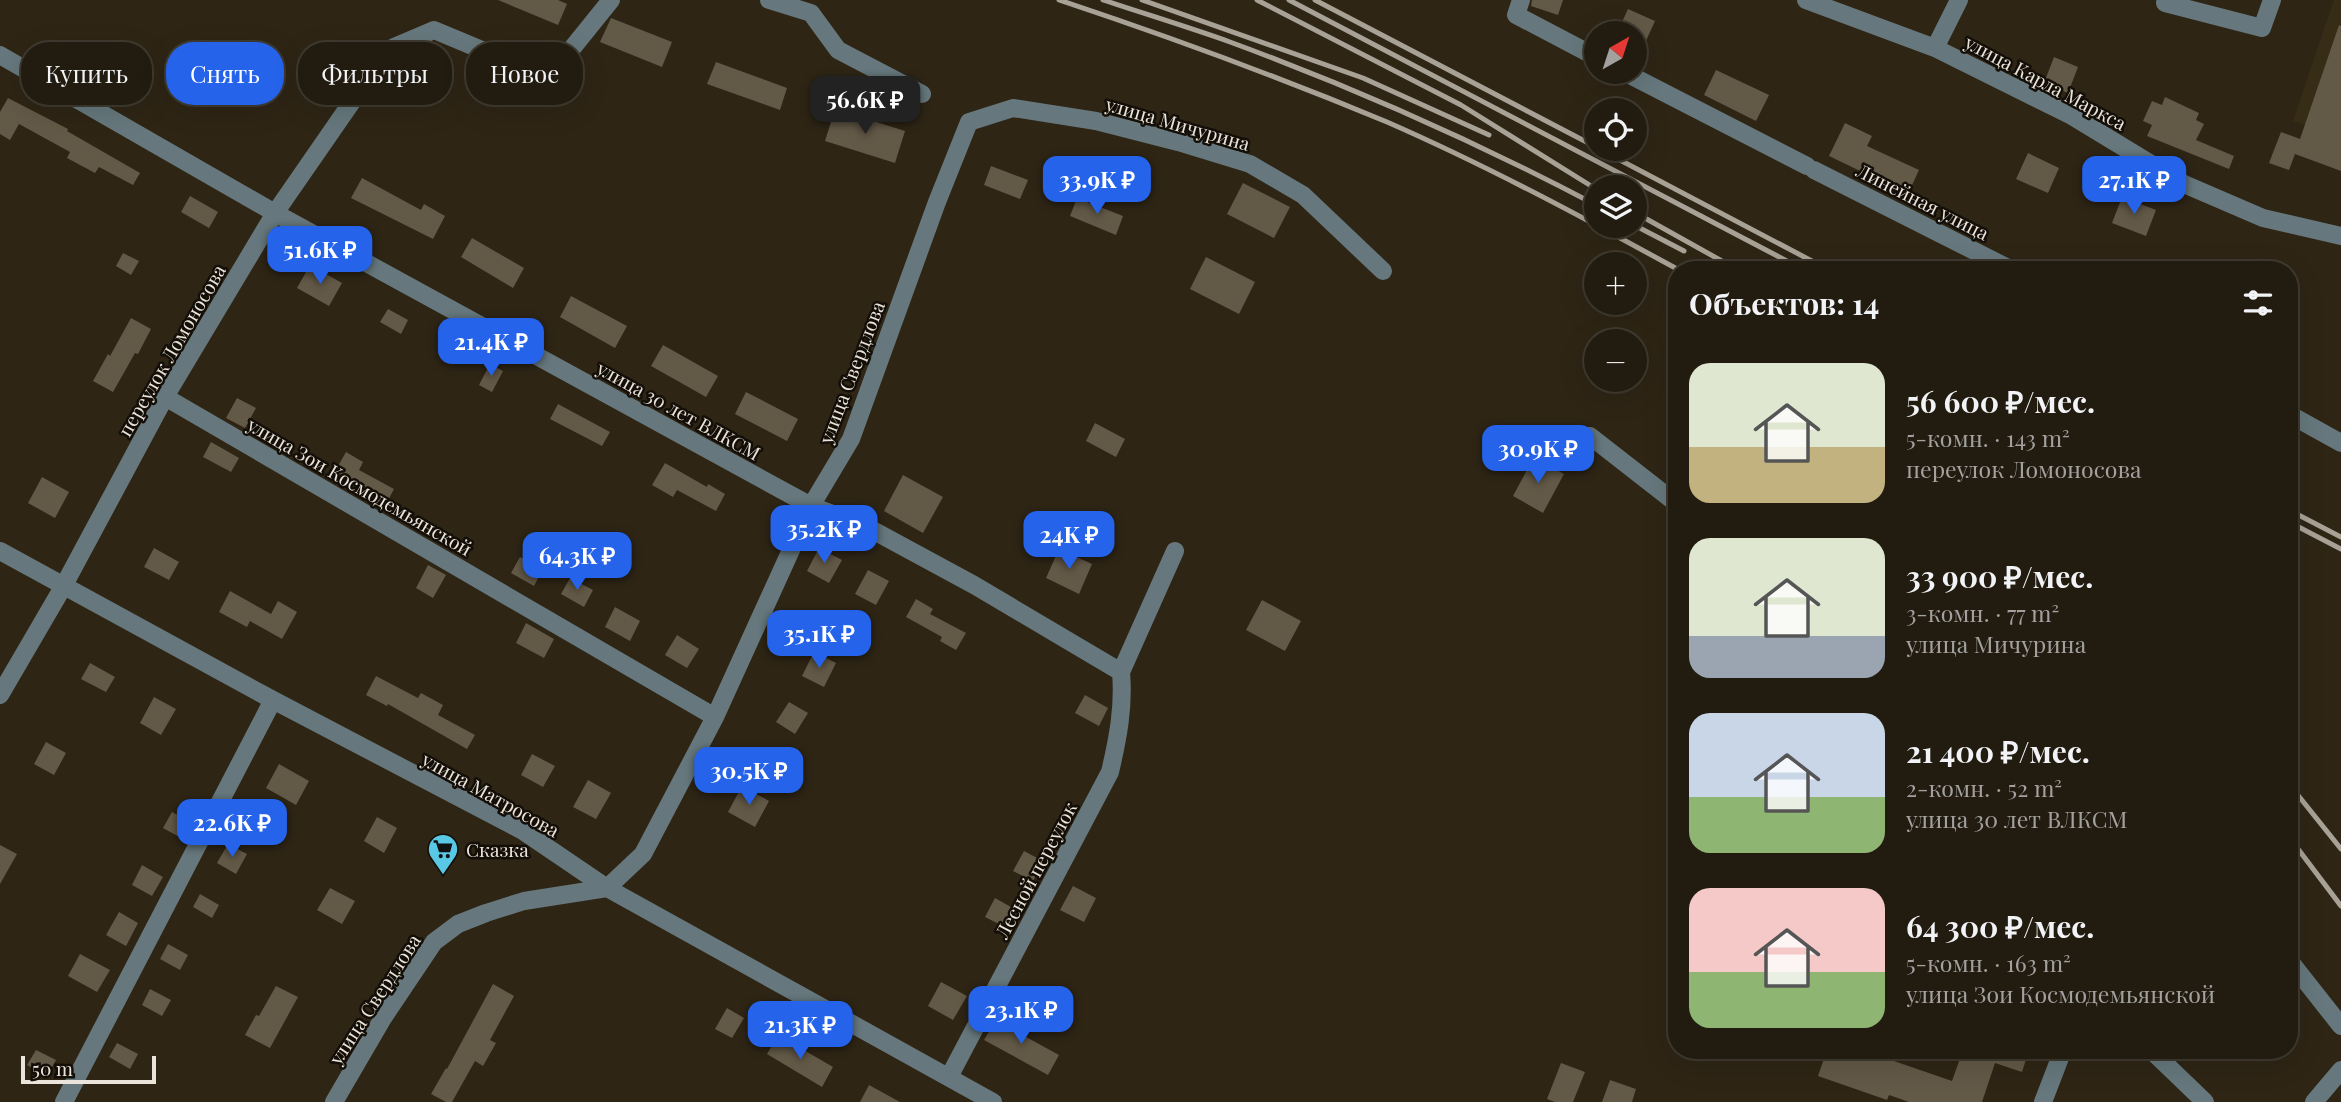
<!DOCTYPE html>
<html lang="ru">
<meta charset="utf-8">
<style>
:root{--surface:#221c10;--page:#2a2519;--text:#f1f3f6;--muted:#a2a19f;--line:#3f3a30;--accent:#2563eb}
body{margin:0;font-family:"Playfair Display",serif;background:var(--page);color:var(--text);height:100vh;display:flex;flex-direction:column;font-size:26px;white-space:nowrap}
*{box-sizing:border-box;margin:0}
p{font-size:23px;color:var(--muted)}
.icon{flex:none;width:38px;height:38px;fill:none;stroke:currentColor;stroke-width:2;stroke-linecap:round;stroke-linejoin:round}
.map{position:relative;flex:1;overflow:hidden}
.drawer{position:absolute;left:1668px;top:261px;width:630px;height:798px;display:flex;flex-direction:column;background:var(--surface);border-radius:28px;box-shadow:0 7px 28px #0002,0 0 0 2px var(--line)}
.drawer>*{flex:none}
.hud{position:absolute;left:21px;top:42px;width:665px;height:63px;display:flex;gap:14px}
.needle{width:46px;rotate:39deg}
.controls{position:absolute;left:1584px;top:21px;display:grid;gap:14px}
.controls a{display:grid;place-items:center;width:63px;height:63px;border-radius:50%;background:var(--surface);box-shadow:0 7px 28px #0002,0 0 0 2px var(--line);font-size:35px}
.scale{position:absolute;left:21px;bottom:18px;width:135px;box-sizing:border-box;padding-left:7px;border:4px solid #eae4da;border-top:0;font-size:19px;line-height:24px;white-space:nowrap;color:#eae4da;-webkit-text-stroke:5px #130f08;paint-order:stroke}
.price{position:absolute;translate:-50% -60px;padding:0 16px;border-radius:14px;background:var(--accent);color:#fff;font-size:23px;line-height:46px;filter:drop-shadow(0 2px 4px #0008)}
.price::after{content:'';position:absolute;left:50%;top:42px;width:21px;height:16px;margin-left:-10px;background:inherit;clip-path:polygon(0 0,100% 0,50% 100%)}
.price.current{background:#222;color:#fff}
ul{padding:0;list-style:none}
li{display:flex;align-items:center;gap:21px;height:175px;padding:0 21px}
li span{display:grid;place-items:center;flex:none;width:196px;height:140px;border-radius:21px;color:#555}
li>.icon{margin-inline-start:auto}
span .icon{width:84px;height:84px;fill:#fffc;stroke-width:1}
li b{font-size:30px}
h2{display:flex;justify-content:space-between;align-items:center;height:84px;padding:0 21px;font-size:30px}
.tag{padding:0 24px;border-radius:28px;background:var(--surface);box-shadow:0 7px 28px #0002,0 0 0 2px var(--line);font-size:24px;line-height:63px}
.tag.current{background:var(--accent);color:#fff}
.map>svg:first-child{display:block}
.built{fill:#372c15}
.building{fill:#635947}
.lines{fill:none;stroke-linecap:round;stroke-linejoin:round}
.minor{stroke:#66787d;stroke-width:18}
.rail{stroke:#a8a195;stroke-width:5}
.labels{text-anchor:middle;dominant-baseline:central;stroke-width:5;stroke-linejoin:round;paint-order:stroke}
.street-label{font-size:19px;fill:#eae4da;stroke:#130f08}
.poi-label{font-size:19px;fill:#eae4da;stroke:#130f08;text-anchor:start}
</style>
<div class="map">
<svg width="2341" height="1102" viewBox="0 0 2341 1102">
<rect width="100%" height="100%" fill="#2e2515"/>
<!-- built -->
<path class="built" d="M2334,0H2341V135L2293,121Z"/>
<!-- building -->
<path class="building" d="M498,0H558L567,4L558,25Z
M1532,0H1563L1558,15L1531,6Z
M1628,9L1655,21L1635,65L1634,33H1617Z
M611,18L672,42L662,67L600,42Z
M2339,25L2341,26V171L2295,154L2289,170L2269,163L2281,132L2300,139Z
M2054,57L2078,67L2068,93L2044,83Z
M716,62L787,88L780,110L707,84Z
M1716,70L1769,95L1756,121L1704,95Z
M2165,97L2199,113L2196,120L2204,124L2196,140L2234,156L2229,169L2147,136L2152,125L2143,121L2152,101L2162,105Z
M8,98L68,129L67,131L140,173L133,185L99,167L95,173L67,158L70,152L19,124L10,140L0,134V112Z
M835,109L905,131L895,163L825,141Z
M1845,123L1872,136L1867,146L1919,170L1908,194L1829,156Z
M2028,153L2059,168L2048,193L2016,179Z
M991,166L1028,180L1020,199L984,185Z
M362,178L421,210L424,204L445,216L433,239L351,198Z
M1243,183L1290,207L1274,238L1227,214Z
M190,196L218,212L209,228L181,212Z
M2122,197L2156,210L2146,236L2112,223Z
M1077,198L1123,216L1116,235L1070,216Z
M472,238L524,268L513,288L461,257Z
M123,253L139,261L131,275L116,266Z
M1206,257L1255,282L1239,314L1190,289Z
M310,265L342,283L329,306L297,288Z
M571,296L627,326L615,348L560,317Z
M388,309L408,320L401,334L380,322Z
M131,318L151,329L138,354L135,353L113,392L93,381L108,354L110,356Z
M663,345L718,376L706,397L651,366Z
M490,364L503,371L492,392L479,385Z
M746,392L798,419L787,441L735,414Z
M237,398L256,408L245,428L226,418Z
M558,404L610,432L602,446L550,419Z
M1095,423L1125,439L1116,457L1086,441Z
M211,442L239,458L231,472L203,457Z
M346,452L363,462L359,470L394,489L386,504L333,475Z
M1534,457L1564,474L1543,513L1513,496Z
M665,463L707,487L708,484L725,494L716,511L677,490L673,497L652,485Z
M903,475L943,497L923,533L884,511Z
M42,477L69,492L55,518L28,503Z
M154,548L179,562L169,580L144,567Z
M819,548L842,560L829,583L807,571Z
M1059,549L1092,564L1079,594L1046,578Z
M520,557L543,569L534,586L511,573Z
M428,565L446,575L433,598L416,588Z
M868,570L889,581L876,605L855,594Z
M570,578L593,590L584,607L561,594Z
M230,591L271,614L278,601L297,612L282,639L250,621L247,627L219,612Z
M916,599L933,609L930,614L966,633L956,650L940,641L942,637L906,617Z
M1262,600L1301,621L1285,651L1246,630Z
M615,607L640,621L630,641L605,627Z
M526,623L554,639L544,658L516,643Z
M677,635L699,649L687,668L665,655Z
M814,652L836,663L824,687L802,676Z
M90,663L115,677L106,692L81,679Z
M376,676L418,698L421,693L443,705L438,715L475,735L467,749L388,704L387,706L366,695Z
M1085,695L1108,708L1099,726L1075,713Z
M154,697L176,709L161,735L140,723Z
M789,702L808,713L795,734L776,722Z
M46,742L66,753L54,775L34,764Z
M532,754L555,766L543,787L521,775Z
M279,764L309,781L296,805L266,788Z
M588,780L611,793L596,819L573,807Z
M742,786L769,801L755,827L728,812Z
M172,812L192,823L183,839L163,828Z
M377,817L397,828L384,853L364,841Z
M228,844L247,854L236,874L217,863Z
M0,845L17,854L0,884Z
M1024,851L1043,861L1033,881L1013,871Z
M142,865L163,877L152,896L132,885Z
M1073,886L1096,898L1084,922L1060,910Z
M330,888L355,901L342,924L317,910Z
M200,894L219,905L212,918L193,907Z
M995,898L1018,911L1009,929L985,917Z
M119,912L138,923L126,946L106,935Z
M168,944L188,955L180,970L160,959Z
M80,954L110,970L97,992L68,976Z
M941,982L967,996L953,1020L928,1006Z
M493,984L514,996L490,1040L496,1043L483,1066L475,1061L452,1102H446L431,1094L446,1068L447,1069Z
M276,986L298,997L270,1048L245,1035L256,1015L259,1016Z
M150,989L171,1000L162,1016L142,1005Z
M727,1008L744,1018L732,1038L715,1029Z
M998,1016L1019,1028L1017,1032L1059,1055L1048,1075L984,1040Z
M778,1035L833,1067L822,1087L767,1054Z
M117,1043L138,1054L130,1069L109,1057Z
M36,1050L56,1060L47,1076L27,1065Z
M1827,1050H1862L1952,1081L1963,1050H2029L2022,1072L1995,1063L1982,1102H1909L1889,1095L1887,1100L1818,1076Z
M1561,1063L1585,1072L1573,1102H1555L1547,1099Z
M1610,1080L1636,1089L1632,1102H1602Z
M869,1085L900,1102H860Z"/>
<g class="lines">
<!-- minor -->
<path class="minor" d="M769,0L811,13L838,50L922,94
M1521,0L1516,15L1596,57
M1806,0L1935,48L2072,116L2184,184L2263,218L2341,236
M2165,3L2262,28L2272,0
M1935,48L1959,0
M0,55L275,213L811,506L865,526L974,585L1121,672
M1624,72L1807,166
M1814,170L2012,270
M165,397L715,717
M2289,414L2341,443
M1590,436L1676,503
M0,551L273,700L523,831L607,888L993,1102
M0,695L63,587L165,397L275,213L365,83L394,47L434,30L532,71L557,67L611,0
M2289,960L2341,1026
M2151,1050L2205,1102
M949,1077L1110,772C1118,738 1124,707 1121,672L1175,551
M64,1102L273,700
M334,1102L383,1018L434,942L458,924L486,913L524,901L607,888L643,854L715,717L811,506L851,439L937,202L969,122L1013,108L1096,121L1178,142L1250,164L1303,195L1383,271
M2043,1102L2063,1050
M2314,1102L2341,1070"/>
<!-- rail -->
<path class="rail" d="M1059,0C1170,37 1279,77 1387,122C1458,153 1527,188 1596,225
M1103,0C1145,14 1188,27 1230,42C1355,88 1478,143 1596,205
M1142,0L1363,78L1489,135
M1257,0L1461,105L1596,189
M1289,0L1804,270
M1315,0L1596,147
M1599,149L1829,270
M1634,212L1738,270
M1634,225L1684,251
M1598,226L1679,270
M2289,510L2341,537
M2289,522L2341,549
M2289,784L2341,849
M2289,837L2341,906"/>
</g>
<!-- icons -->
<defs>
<g id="supermarket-pin" transform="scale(1.575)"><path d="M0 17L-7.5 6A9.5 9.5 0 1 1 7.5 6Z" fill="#58c8e4" stroke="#130f08"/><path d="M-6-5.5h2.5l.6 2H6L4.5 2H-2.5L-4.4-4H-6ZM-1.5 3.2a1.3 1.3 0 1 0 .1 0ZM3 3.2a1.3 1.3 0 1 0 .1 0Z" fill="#111"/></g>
</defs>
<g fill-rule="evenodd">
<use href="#supermarket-pin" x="443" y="849"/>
</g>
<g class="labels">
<!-- street labels -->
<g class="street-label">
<text transform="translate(2046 82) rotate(28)">улица Карла Маркса</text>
<text transform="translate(1178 123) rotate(16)">улица Мичурина</text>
<text transform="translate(1923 201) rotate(27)">Линейная улица</text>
<text transform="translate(171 350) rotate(-60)">переулок Ломоносова</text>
<text transform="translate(851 372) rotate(-69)">улица Свердлова</text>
<text transform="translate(679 410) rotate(29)">улица 30 лет ВЛКСМ</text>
<text transform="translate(360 486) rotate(30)">улица Зои Космодемьянской</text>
<text transform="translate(491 794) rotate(29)">улица Матросова</text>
<text transform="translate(1035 870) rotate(-62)">Лесной переулок</text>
<text transform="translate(374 999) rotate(-57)">улица Свердлова</text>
</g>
<!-- poi labels -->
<g class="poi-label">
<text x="466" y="849">Сказка</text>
</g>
</g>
</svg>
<div class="controls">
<a><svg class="needle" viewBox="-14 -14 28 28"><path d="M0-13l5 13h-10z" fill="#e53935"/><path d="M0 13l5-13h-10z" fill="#a2a19f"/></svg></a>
<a><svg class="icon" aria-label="locate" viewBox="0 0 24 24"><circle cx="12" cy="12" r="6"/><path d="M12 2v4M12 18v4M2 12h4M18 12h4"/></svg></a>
<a><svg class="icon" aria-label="layers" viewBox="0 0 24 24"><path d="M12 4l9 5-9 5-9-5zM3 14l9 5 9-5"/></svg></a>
<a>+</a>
<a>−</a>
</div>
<div class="scale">50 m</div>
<b class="price current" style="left:865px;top:136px">56.6K ₽</b>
<b class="price" style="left:1097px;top:216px">33.9K ₽</b>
<b class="price" style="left:2134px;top:216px">27.1K ₽</b>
<b class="price" style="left:320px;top:286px">51.6K ₽</b>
<b class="price" style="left:491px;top:378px">21.4K ₽</b>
<b class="price" style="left:1538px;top:485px">30.9K ₽</b>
<b class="price" style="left:824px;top:565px">35.2K ₽</b>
<b class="price" style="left:1069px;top:571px">24K ₽</b>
<b class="price" style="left:577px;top:592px">64.3K ₽</b>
<b class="price" style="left:819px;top:670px">35.1K ₽</b>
<b class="price" style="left:749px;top:807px">30.5K ₽</b>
<b class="price" style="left:232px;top:859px">22.6K ₽</b>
<b class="price" style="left:1021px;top:1046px">23.1K ₽</b>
<b class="price" style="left:800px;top:1061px">21.3K ₽</b>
<div class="hud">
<a class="tag">Купить</a>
<a class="tag current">Снять</a>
<a class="tag">Фильтры</a>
<a class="tag">Новое</a>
</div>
<section class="drawer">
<h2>Объектов: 14<svg class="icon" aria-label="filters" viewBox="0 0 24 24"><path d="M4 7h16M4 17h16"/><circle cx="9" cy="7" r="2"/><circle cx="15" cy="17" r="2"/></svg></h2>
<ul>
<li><span style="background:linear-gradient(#dfe7d0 60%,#c2b280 0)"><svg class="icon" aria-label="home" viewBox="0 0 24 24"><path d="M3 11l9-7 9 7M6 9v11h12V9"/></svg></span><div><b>56 600 ₽/мес.</b><p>5-комн. · 143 m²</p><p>переулок Ломоносова</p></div></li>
<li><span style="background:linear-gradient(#dfe7d0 70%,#9aa5b1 0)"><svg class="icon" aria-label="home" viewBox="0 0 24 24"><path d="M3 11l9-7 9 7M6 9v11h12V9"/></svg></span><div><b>33 900 ₽/мес.</b><p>3-комн. · 77 m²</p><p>улица Мичурина</p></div></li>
<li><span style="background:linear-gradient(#c9d6e8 60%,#8fb573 0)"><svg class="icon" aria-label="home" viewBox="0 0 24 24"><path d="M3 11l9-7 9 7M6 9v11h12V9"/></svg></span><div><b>21 400 ₽/мес.</b><p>2-комн. · 52 m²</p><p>улица 30 лет ВЛКСМ</p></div></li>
<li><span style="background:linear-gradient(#f6c9c9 60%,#8fb573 0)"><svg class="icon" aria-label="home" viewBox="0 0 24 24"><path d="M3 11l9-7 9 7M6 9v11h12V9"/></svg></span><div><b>64 300 ₽/мес.</b><p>5-комн. · 163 m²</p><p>улица Зои Космодемьянской</p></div></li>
</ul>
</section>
</div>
